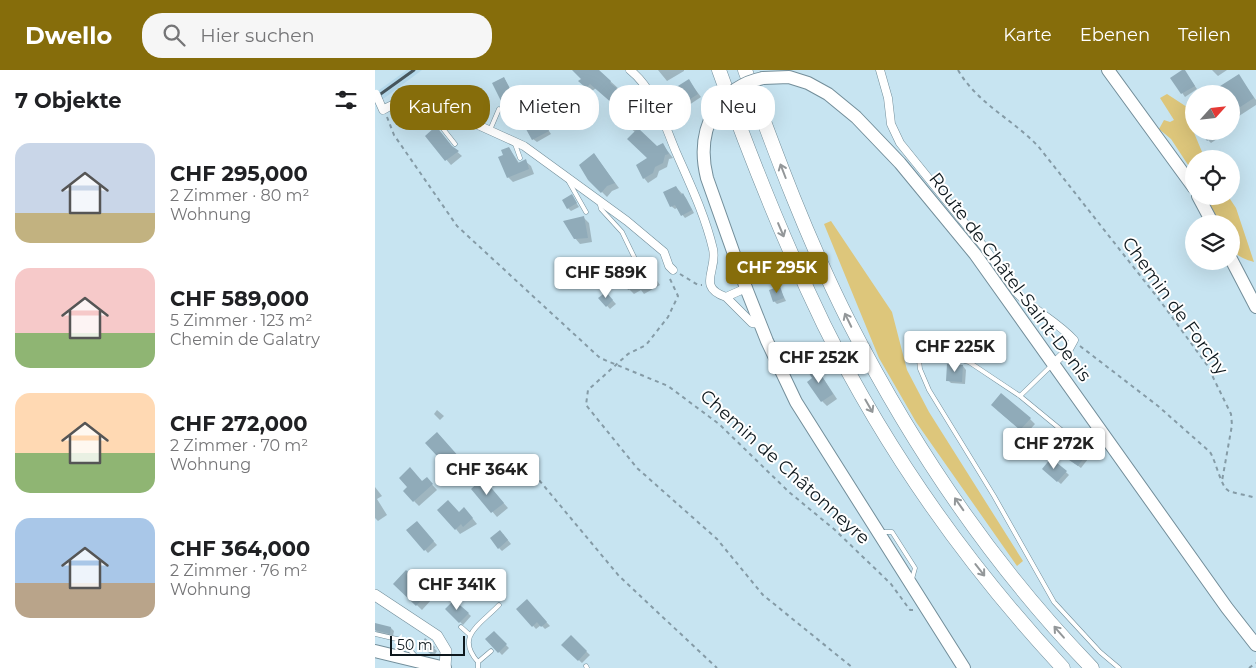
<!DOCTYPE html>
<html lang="de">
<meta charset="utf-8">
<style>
:root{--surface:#fff;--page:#f6f6f6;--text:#202124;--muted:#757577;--accent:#866d0b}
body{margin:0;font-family:Montserrat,sans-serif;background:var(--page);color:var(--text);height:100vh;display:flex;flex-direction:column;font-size:19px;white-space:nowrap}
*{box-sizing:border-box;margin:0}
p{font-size:16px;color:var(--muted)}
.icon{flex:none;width:28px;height:28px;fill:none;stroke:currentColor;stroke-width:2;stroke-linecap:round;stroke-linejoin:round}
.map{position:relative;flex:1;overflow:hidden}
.drawer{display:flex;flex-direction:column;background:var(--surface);width:375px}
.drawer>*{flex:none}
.guide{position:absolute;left:15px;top:15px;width:475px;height:45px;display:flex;gap:10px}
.needle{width:32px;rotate:63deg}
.tools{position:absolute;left:810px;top:15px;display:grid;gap:10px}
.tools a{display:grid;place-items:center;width:55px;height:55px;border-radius:50%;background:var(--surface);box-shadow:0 5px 20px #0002;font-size:25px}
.scale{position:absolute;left:15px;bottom:12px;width:75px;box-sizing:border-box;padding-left:5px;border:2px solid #0e181d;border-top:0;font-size:14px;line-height:18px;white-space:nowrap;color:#0e181d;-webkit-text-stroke:4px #fff;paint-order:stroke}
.price{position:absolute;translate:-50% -42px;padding:0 11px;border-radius:5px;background:#fff;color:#222;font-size:16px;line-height:32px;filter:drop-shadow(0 1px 2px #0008)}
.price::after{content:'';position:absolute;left:50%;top:30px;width:15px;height:11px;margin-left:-8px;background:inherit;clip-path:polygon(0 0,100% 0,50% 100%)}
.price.active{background:var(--accent);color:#fff}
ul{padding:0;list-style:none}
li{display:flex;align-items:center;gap:15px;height:125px;padding:0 15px}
li span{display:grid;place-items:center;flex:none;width:140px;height:100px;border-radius:15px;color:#555}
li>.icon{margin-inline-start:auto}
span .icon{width:60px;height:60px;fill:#fffc;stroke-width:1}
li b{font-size:21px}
h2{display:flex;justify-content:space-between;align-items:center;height:60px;padding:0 15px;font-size:21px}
.pill{padding:0 18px;border-radius:20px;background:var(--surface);box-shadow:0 5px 20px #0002;font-size:18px;line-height:45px}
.pill.active{background:var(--accent);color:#fff}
header{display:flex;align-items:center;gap:30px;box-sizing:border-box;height:70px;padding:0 25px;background:var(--accent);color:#fff}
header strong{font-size:24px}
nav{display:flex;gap:28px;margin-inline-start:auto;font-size:18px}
.search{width:350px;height:45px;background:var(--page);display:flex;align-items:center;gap:12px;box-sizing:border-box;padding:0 18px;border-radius:20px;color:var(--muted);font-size:19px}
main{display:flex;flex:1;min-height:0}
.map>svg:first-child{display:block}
.built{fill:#b5d9eb}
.green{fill:#ddc67b}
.water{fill:#4fbeed}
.shadow{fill:#0003}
.building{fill:#90abb9}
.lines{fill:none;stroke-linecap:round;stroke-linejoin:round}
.lane-casing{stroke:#738e9a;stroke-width:5}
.street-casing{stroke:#738e9a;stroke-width:9}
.secondary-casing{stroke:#738e9a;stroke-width:12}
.primary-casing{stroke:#738e9a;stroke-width:14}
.highway-casing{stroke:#738e9a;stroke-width:15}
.path{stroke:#859ba6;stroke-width:2;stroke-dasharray:4 4;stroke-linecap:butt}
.lane{stroke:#fff;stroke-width:4}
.street{stroke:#fff;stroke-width:8}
.secondary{stroke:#fff;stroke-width:11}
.primary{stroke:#fff;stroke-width:12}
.highway{stroke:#fff;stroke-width:14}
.rail{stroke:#47575e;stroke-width:3}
.street-bridge-casing{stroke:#738e9a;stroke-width:9;stroke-linecap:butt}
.primary-bridge-casing{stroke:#738e9a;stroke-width:14;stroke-linecap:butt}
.street-bridge{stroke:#fff;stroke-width:8}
.primary-bridge{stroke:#fff;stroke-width:12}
.oneway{stroke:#939799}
.labels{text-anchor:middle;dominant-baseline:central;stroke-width:4;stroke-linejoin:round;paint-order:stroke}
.street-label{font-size:18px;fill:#0e181d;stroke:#fff}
</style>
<header>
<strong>Dwello</strong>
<div class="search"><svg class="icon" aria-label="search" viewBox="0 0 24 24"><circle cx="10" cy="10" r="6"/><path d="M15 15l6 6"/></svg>Hier suchen</div>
<nav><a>Karte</a><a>Ebenen</a><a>Teilen</a></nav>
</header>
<main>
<section class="drawer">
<h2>7 Objekte<svg class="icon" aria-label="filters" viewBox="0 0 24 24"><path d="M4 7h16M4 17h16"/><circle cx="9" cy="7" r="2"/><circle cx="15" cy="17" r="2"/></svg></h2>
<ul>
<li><span style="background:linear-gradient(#c9d6e8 70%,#c2b280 0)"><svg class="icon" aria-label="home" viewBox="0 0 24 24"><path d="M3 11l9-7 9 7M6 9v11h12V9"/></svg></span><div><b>CHF 295,000</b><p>2 Zimmer · 80 m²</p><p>Wohnung</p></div></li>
<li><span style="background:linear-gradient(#f6c9c9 65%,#8fb573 0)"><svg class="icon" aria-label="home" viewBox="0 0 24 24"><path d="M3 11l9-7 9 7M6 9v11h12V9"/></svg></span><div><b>CHF 589,000</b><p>5 Zimmer · 123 m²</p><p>Chemin de Galatry</p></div></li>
<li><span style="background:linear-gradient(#ffd9b3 60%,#8fb573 0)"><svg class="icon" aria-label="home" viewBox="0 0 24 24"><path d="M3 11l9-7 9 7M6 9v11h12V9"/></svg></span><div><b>CHF 272,000</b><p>2 Zimmer · 70 m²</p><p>Wohnung</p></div></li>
<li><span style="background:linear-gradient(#a9c7e8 65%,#b9a48a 0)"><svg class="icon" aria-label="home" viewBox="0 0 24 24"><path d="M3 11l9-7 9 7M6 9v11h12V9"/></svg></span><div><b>CHF 364,000</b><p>2 Zimmer · 76 m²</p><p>Wohnung</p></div></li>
</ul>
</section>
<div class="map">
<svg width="881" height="598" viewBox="0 0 881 598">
<rect width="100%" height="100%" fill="#c7e4f1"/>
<!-- built -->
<path class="built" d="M32,0H47L0,35V23Z"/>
<!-- green -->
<path class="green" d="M792,24L815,39L817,58L830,89H819V104L796,69L784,59L789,50L795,52L799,50L785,28Z
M832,126H853L861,138L879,192C854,185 856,177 856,154H843Z
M456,151L517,242L532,300L554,342L648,491L642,496L541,352L504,288L449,154Z"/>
<!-- water -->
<path class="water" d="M211,196L222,211L215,217L204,202Z"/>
<!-- shadow -->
<path class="shadow" d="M198,0H223L276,48L264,61L282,78L288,75L298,88L294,89L292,97L284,101L282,107L273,113L269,108L274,89L260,62L248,52V42L221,18L216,22L205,11L207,9Z
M283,0H309V1L292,11Z
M809,0L822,19L810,27L797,8Z
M837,0H852L843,6Z
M864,6L881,30V35L864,46L856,38Z
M129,8L143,32L133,38L119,14Z
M314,11L326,27L308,39L296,22Z
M92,17L95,24H101L104,27V36L83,37L80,34Z
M164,46L176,64L162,72L158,69Z
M846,61L848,65L836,73L833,70Z
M51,66L79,79L87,86L76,95Z
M134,78L144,93L150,91L156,96L159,104L138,112L133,107L130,86Z
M219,84L244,118L237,121L232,127L214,109Z
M301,117L311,128L319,143L310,148L302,138L300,139L296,136Z
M199,129L204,137L196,141L193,138Z
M209,148L214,153L217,172L205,174L200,168Z
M252,189L263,205L274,199L285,215L269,224L266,220L259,224L254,219Z
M404,217L411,231L402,234L399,231Z
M231,223L241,234L235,239L225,228Z
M440,296L462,329L452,336L447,331L439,308Z
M588,296L591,300L590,314L576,313L573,310Z
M62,340L69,346L65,350L59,344Z
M622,340L655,349L660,354L651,364Z
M62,364L89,394L79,403L52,373Z
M703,381L713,389L706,398L699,393Z
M677,389L694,405L686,414L672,402Z
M52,409L62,420L44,436L39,431Z
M113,415L133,438L122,447L98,419Z
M0,417L7,426L2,429L12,445L3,451L0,448Z
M84,443L94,444L102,454L85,464L81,459Z
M42,453L62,475L53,483L33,461Z
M128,464L136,474L127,481L124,478Z
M31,502L58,528L47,540L20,514Z
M110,506L124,521L116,528L102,513Z
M79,531L96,546L88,555L72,539Z
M152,531L175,556L170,559L166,555L161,559L143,539Z
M0,554L16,558L19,561L18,566L3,563L0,560Z
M119,563L134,578L127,585L112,569Z
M196,567L215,585L207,593L188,575Z
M50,570L62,581L59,586L50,579Z"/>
<!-- building -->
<path class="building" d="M197,0H224L236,11L235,13L272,42L256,60L241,47L246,41L215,14L211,18L203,11L206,9Z
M807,0H810L820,16L806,24L795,8Z
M864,4L879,28L856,43V24H846L842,18Z
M129,7L140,29L128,35L117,13Z
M314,9L323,24L304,36L295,21Z
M92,15L93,23L101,22L102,34H79L78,16Z
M161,41L174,61L157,70L146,50Z
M61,56L77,76L84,81L70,91L50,66Z
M263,58L282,76L288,73L294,84L290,85L288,93L280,97L278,103L268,109L261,95L272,88L252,69Z
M825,61H847L832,71Z
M134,77L143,93L151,89L154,99L132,108L123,87L128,85L126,80Z
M219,83L240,113L232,116L226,123L213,110L204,95Z
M301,116L306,125L308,123L317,140L306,146L300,135L295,137L288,122Z
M197,124L202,133L192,139L187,130Z
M209,146L213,168L199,169L188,151Z
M252,187L262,204L274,198L281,210L263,219L261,216L253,220L240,194Z
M405,216L409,228L398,232L394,220Z
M231,222L238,230L231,237L223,228Z
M572,294L588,295L587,312L571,311Z
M440,295L458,324L446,332L432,312L437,308L432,300Z
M626,323L656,348L645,360L616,335Z
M62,362L85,388L74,399L50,373Z
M702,379L711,385L703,396L694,390Z
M676,388L692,401L682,412L667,399Z
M35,397L47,411L52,407L58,414L38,432L28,421L32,417L24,408Z
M108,408L129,433L116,443L96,419Z
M73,430L84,442L89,437L98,448L88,457L86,454L80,460L62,440Z
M42,451L59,471L49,481L31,460Z
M125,460L133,470L123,479L115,468Z
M31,500L54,522L41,536L18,514Z
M110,504L121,517L112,526L100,513Z
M152,529L172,552L166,557L162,552L157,557L141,539Z
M79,530L94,543L84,553L70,539Z
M0,553L16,557L15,564L0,560Z
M119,561L132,574L123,583L110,569Z
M196,565L212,581L203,591L186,575Z
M50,568L60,577L56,584L45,577Z"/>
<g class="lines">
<!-- lane casing -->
<g class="lane-casing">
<path id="lane" d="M47,32L80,74
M115,60L124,39
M140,74L145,88
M194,112L211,142
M224,131L226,139L247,162L263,195
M677,295L645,326L594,292L557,282L544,290L545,299L554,320L619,426L679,532L725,582L744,598
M645,326L707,377
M506,462H517L540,498L537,509
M86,557L95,565
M0,564L26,570L42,588
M103,592L116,581
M211,596L212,598
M103,598V592C80,566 105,555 124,535"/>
</g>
<!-- street casing -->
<g class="street-casing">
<path id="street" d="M255,0C280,20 289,54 301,82C315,114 330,145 338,179C343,200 321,217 351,227L371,218
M505,0L513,28L516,54L525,73L609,177L641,222C659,241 682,251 699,270L694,279L679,293
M4,31L8,40C23,31 34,28 50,31L149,76L252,151L289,182L294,196L298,200
M351,227L377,253L385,254"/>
</g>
<!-- secondary casing -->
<g class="secondary-casing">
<path id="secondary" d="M0,525L62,566L71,581L70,598"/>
</g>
<!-- primary casing -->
<g class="primary-casing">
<path id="primary" d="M733,0L819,118
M388,8L414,7L433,13L453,24L481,47L525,93L600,184L852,538L881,575
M340,40C327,62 326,84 332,108L371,218L392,271L421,332L589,598
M823,126L838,154
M856,189L881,237
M0,581L70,598"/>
</g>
<!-- highway casing -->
<g class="highway-casing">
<path id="highway" d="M344,0C375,87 409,172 449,255C511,380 593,496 688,598
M370,0C401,85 433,171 474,252C538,377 619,497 717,598"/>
</g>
<!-- path -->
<path class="path" d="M583,0C602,33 637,49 663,76L786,232L832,295L856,344L857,355L847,411
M12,47L19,65L82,156L225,288L293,316L344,354L414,422L460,460L516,514L535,540H539
M305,204L323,215H327
M295,209L303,226L293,247L271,275L253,284L213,320L211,335L262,398L342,469L388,525L478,598
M705,276L783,336L835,382C841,391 846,418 854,421C862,424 872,425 881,428
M154,398L244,506L342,598
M874,598L881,593"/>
<!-- lane -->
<use href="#lane" class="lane"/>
<!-- street -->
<use href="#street" class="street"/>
<!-- secondary -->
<use href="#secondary" class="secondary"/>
<!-- primary -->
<use href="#primary" class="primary"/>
<!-- highway -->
<use href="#highway" class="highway"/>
<!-- rail -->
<path class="rail" d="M0,28L39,0"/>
<!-- street-bridge casing -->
<g class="street-bridge-casing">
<path id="street-bridge" d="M1,24L4,31"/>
</g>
<!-- primary-bridge casing -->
<g class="primary-bridge-casing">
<path id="primary-bridge" d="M340,40C352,23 368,12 388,8"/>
</g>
<!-- street-bridge -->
<use href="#street-bridge" class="street-bridge"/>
<!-- primary-bridge -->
<use href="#primary-bridge" class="primary-bridge"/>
</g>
<!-- one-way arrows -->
<defs><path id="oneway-shaft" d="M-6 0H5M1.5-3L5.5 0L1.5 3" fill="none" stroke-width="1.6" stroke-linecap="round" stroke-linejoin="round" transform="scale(1.25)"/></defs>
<g class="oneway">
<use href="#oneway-shaft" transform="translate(408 101) rotate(-111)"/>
<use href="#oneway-shaft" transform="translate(406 160) rotate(67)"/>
<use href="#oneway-shaft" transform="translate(473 250) rotate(-116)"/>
<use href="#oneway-shaft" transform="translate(494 336) rotate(60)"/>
<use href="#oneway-shaft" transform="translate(584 434) rotate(-125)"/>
<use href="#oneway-shaft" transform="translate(605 500) rotate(52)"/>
<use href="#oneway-shaft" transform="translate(684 562) rotate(-131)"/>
</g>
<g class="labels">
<!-- street labels -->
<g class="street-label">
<text transform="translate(635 207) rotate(53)">Route de Châtel-Saint-Denis</text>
<text transform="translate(800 236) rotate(54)">Chemin de Forchy</text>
<text transform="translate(410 397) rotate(42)">Chemin de Châtonneyre</text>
</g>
</g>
</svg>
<div class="tools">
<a><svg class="needle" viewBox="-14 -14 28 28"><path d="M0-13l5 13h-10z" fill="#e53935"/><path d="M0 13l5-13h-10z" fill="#757577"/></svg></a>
<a><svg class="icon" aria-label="locate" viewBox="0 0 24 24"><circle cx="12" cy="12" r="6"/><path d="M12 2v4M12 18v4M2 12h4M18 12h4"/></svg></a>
<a><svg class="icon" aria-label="layers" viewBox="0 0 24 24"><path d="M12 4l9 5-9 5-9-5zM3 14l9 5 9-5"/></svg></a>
</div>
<div class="scale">50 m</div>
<b class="price active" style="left:402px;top:224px">CHF 295K</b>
<b class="price" style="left:231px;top:229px">CHF 589K</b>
<b class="price" style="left:580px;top:303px">CHF 225K</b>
<b class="price" style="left:444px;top:314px">CHF 252K</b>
<b class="price" style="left:679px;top:400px">CHF 272K</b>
<b class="price" style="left:112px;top:426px">CHF 364K</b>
<b class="price" style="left:82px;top:541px">CHF 341K</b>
<div class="guide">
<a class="pill active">Kaufen</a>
<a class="pill">Mieten</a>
<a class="pill">Filter</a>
<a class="pill">Neu</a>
</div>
</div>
</main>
